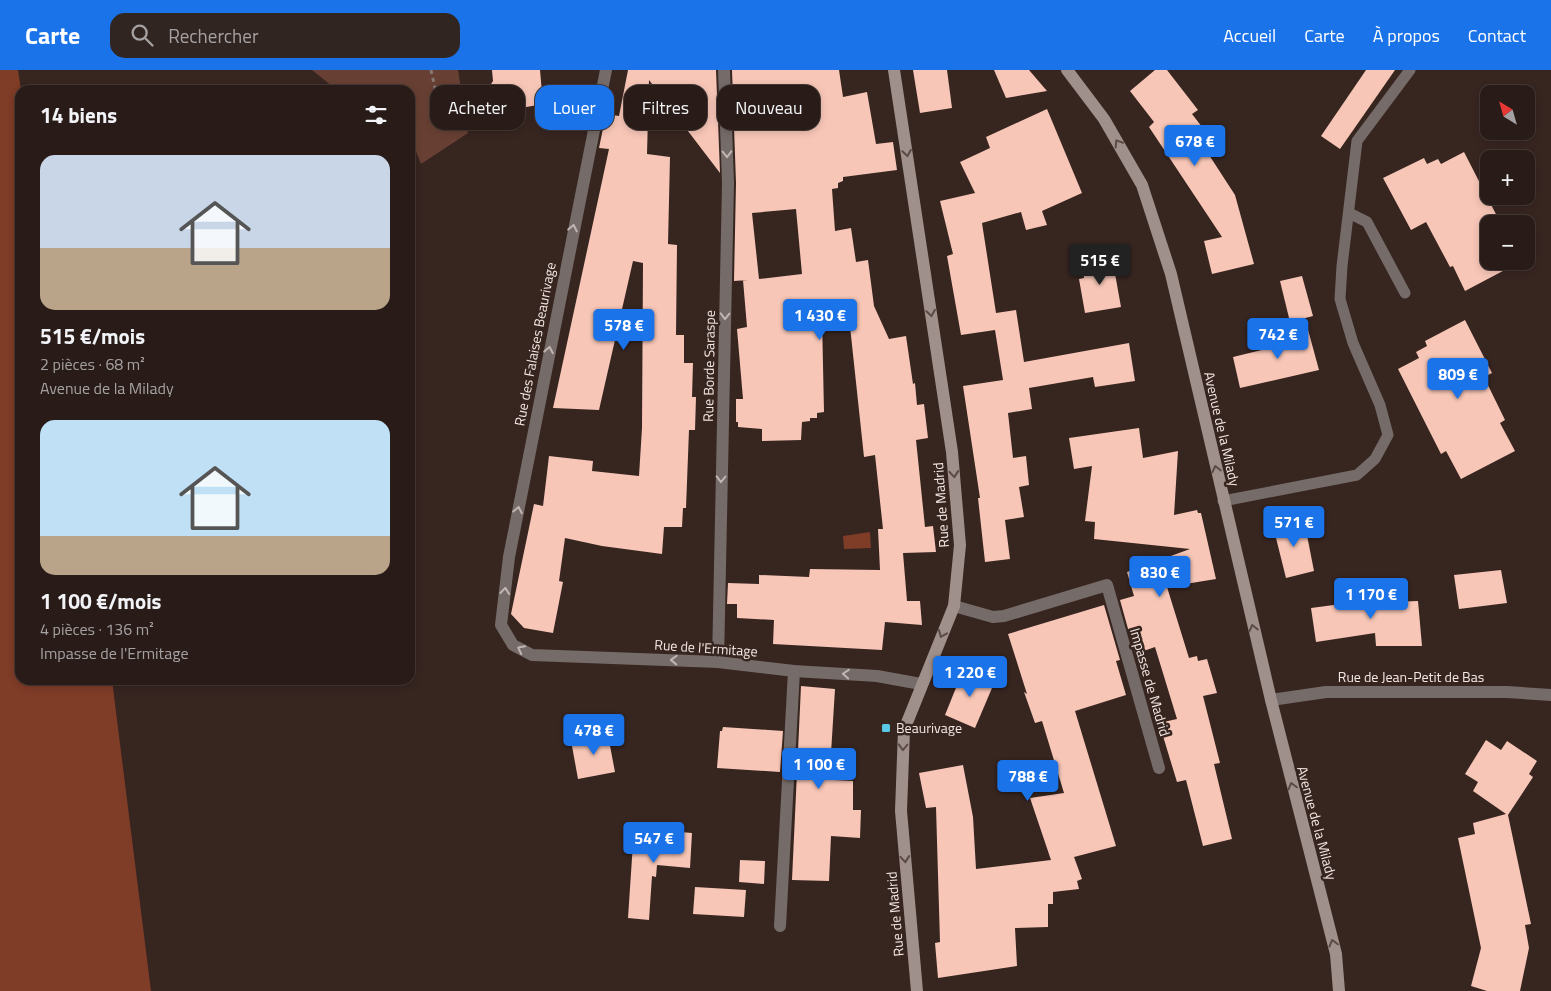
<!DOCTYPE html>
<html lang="fr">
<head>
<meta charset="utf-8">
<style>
	:root { --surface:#291c18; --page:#312521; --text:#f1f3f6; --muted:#a5a1a2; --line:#453a37; --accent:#1a73e8 }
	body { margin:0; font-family:"Titillium Web",sans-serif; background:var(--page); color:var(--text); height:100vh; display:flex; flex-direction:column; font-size:19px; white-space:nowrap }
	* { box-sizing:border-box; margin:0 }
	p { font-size:16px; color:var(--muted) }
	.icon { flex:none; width:28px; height:28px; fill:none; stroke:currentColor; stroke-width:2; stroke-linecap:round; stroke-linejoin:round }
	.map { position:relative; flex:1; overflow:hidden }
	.drawer { position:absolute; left:15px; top:15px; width:400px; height:600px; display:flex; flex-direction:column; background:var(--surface); border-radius:15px; box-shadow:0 2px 8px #0003,0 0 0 1px var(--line) }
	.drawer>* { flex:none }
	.hud { position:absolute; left:430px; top:15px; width:475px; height:45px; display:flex; gap:10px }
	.needle { width:32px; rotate:323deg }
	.controls { position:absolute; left:1480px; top:15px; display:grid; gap:10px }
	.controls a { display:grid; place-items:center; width:55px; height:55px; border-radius:10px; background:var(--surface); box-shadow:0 2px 8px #0003,0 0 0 1px var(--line); font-size:25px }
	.price { position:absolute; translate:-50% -42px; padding:0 11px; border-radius:5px; background:var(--accent); color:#fff; font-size:16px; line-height:32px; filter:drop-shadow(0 1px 2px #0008) }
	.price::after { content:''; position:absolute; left:50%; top:30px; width:15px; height:11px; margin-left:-8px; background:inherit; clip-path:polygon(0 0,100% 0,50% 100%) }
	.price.current { background:#222; color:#fff }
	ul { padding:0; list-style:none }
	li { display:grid; align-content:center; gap:10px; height:265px; padding:0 25px }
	li span { display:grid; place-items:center; height:155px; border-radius:15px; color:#555 }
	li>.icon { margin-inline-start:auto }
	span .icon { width:90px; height:90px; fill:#fffc; stroke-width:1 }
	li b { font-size:21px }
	h2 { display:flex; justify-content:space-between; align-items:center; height:60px; padding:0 25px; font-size:21px }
	.tag { padding:0 18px; border-radius:15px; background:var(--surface); box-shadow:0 2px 8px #0003,0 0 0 1px var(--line); font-size:18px; line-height:45px }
	.tag.current { background:var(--accent); color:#fff }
	header { display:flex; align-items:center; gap:30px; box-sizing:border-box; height:70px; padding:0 25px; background:var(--accent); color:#fff }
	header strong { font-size:24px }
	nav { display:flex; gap:28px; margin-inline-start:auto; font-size:18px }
	.search { width:350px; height:45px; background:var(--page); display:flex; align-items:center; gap:12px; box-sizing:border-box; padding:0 18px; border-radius:15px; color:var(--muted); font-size:19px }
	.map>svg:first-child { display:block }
	.green { fill:#684033 }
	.water { fill:#7f3c27 }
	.building { fill:#f7c6b7; fill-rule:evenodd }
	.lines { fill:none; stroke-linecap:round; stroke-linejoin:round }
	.path { stroke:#877773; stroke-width:3; stroke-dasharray:4 4; stroke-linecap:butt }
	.service { stroke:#756b68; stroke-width:11 }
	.minor { stroke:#756b68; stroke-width:12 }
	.secondary { stroke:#9f908b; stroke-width:12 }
	.oneway { stroke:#5b4a45 }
	.oneway2 { stroke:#c1b6b2 }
	.poi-dot { fill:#5ac8e5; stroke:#372520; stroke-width:2 }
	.labels { text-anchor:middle; stroke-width:5; stroke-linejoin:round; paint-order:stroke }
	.street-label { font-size:14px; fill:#f4e8e4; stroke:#372520 }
	.poi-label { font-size:14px; fill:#f4e8e4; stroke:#372520; text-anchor:start }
</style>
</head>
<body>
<header>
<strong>Carte</strong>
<div class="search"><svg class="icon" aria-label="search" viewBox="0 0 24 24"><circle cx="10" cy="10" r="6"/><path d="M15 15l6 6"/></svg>Rechercher</div>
<nav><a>Accueil</a><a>Carte</a><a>À propos</a><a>Contact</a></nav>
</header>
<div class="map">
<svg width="1551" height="921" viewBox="0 0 1551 921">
	<rect width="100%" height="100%" fill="#372520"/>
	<polygon class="green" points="312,0 458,0 468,63 421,94 410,66 410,20 337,20"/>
	<g class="water">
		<polygon points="0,0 18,0 21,20 20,610 112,610 151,921 0,921"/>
		<polygon points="870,462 871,478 844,479 843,466"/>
	</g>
	<g class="building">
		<polygon points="492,0 540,0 543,34 521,38 520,31 492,35 489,17 493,11"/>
		<polygon points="628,0 716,0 720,103 649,10 647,84 670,87 668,174 677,175 676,265 684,265 684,293 693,293 692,327 696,327 695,360 689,360 686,438 683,438 682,457 664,457 662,484 602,476 565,468 559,511 563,512 553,563 524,558 511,544 534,434 543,436 549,386 593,391 592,401 639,406 642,358 643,193 633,191 599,340 553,338 609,79 599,78 606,44 619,46"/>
		<path d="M732,0H839L843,27L867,22L876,74L893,72L897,100L843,107V111L838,113V118L832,119L835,161L851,158L856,192L868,190L874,236L889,269L906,266L913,314L915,313L917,335L924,334L928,368L916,370L925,457L933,456L936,482L903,483L907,531H920L922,555L885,552L882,580L773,574L774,550L737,548V534H727L728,513L759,514V505L809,507L810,499L880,500L878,459H883L875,385L864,387L849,247L822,248L824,342L817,343V348H810V351L802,352L801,370L762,371V359L738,357V352H736V329H743L737,259L747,257L743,210H748L734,211L736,113ZM796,139L802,204L759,209L752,143Z"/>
		<polygon points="913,0 947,0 952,38 920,43"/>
		<polygon points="994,0 1029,0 1047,21 1006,28"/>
		<polygon points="1155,0 1167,0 1198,40 1192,44 1209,66 1200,71 1235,125 1254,194 1212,204 1204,171 1222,167 1149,57 1154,52 1130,21"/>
		<polygon points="1366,0 1395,0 1340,79 1321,66"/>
		<polygon points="1047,39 1082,123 1042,141 1047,155 1026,160 1021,142 982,153 996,243 1016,240 1024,292 1129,273 1135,311 1095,317 1093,307 1029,318 1032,339 1008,343 1013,388 1026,386 1029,415 1019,417 1024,447 1005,450 1010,489 985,492 978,428 980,428 963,316 1003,310 995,260 961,265 947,186 953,184 940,131 975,123 960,92 990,78 986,67"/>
		<polygon points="1464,82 1501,154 1489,154 1489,191 1518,193 1465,221 1453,196 1450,197 1426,152 1411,160 1383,108 1424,88 1427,94 1438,89 1441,94"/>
		<polygon points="1112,187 1121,237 1085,243 1079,209 1084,208 1082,193"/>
		<polygon points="1302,206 1313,246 1290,252 1280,211"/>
		<polygon points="1465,250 1492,303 1484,307 1505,350 1500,353 1515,381 1461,409 1446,381 1441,384 1398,299 1419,288 1416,282 1427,276 1425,271"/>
		<polygon points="1307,256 1319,300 1240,318 1233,287 1287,274 1284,261"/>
		<polygon points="1139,358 1143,388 1178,381 1174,445 1197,440 1198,443 1201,443 1216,509 1167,517 1189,588 1197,586 1198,591 1207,589 1217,623 1203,626 1220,693 1214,694 1232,769 1203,776 1186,710 1177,712 1159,653 1177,649 1155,577 1135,584 1120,530 1134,526 1127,502 1190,479 1094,469 1095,452 1085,451 1092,396 1074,399 1069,368"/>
		<polygon points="1304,450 1314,501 1286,508 1273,456"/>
		<polygon points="1501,500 1507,533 1459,539 1454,505"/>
		<polygon points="1387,515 1391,532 1418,531 1422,576 1376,576 1375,563 1316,572 1311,538 1364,531 1362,520"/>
		<polygon points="1104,535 1120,590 1116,591 1126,625 1075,641 1116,776 1074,787 1082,809 1077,811 1079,819 1053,822 1053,834 1048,834 1048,857 1015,858 1017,896 938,908 935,873 940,872 936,737 926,738 919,703 963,695 973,747 976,799 1051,790 1030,728 1064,723 1042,651 1035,653 1024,622 1027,624 1008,564"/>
		<polygon points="964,598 995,611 975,658 945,645"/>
		<polygon points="801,616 835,619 831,683 835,684 834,710 853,711 853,740 861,740 860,768 831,766 829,811 792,810"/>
		<polygon points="723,657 783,661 780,702 717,698 720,661 722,661"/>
		<polygon points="607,660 615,702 578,709 572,676 588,673 586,665"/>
		<polygon points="1486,670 1501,680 1507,671 1537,691 1529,704 1533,707 1508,745 1531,854 1525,855 1529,878 1520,921 1487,921 1471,916 1481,878 1458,768 1475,764 1473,753 1506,744 1473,721 1478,712 1465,704"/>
		<polygon points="634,758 692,763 690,798 657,795 656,807 652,806 649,850 628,848"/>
		<polygon points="740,790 765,791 764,814 739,812"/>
		<polygon points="695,817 746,820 744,847 693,844"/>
	</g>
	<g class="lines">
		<polyline class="path" points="431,0 444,59"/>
		<g class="service">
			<polyline points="1349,143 1367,152 1405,223"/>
			<polyline points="1223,431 1357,405 1375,389 1388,365 1380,335 1353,273 1340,229 1342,196 1357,71 1410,0"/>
		</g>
		<g class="minor">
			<polyline points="606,0 509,487 501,555 513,575 532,585 718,592 794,601 877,606 921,614"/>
			<polyline points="954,536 993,547 1004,546 1107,515 1159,698"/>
			<polyline points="718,592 728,113 724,0"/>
			<polyline points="1271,630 1326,622 1507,622 1551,625"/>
			<polyline points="780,856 794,601"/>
		</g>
		<g class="secondary">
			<polyline points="894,0 952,382 960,475 954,536 904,660 901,741 917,921"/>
			<polyline points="1067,0 1104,49 1142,115 1171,204 1271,630 1336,884 1339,921"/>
		</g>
	</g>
	<defs><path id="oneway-chevron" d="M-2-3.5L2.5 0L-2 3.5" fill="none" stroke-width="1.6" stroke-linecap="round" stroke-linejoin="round" transform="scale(1.25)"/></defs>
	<g class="oneway">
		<use href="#oneway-chevron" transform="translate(1118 73) rotate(-122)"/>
		<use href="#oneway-chevron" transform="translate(907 83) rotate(81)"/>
		<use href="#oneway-chevron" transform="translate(931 243) rotate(81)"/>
		<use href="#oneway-chevron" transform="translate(1216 399) rotate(-103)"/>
		<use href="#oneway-chevron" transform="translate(954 404) rotate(85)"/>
		<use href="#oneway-chevron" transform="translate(1253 558) rotate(-103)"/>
		<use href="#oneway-chevron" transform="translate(942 564) rotate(113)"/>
		<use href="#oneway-chevron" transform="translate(903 677) rotate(92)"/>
		<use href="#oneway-chevron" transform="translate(1292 716) rotate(-105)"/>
		<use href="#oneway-chevron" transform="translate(905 789) rotate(85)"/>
		<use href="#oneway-chevron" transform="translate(1333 873) rotate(-105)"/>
	</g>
	<g class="oneway2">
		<use href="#oneway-chevron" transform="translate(727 84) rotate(89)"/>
		<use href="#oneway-chevron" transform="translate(573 158) rotate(-78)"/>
		<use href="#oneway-chevron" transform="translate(725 246) rotate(91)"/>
		<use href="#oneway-chevron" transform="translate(549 280) rotate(-79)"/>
		<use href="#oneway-chevron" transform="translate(721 409) rotate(91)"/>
		<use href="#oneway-chevron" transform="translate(518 440) rotate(-79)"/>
		<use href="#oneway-chevron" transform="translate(505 521) rotate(-84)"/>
		<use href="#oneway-chevron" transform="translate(521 579) rotate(-153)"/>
		<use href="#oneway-chevron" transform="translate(674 590) rotate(-178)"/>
		<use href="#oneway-chevron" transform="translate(846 604) rotate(-176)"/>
	</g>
	<rect class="poi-dot" x="881" y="653" width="10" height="10" rx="2.5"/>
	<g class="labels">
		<g class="street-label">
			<text transform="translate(535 274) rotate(-79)" y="5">Rue des Falaises Beaurivage</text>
			<text transform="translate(709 296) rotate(-89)" y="5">Rue Borde Saraspe</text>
			<text transform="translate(1222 359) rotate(77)" y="5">Avenue de la Milady</text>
			<text transform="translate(941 435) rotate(-94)" y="5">Rue de Madrid</text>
			<text transform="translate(706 578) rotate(4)" y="5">Rue de l'Ermitage</text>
			<text x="1411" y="612">Rue de Jean-Petit de Bas</text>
			<text transform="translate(1150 612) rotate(74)" y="5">Impasse de Madrid</text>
			<text transform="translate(1317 753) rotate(75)" y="5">Avenue de la Milady</text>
			<text transform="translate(895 844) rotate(-95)" y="5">Rue de Madrid</text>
		</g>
		<g class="poi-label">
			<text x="896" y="663">Beaurivage</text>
		</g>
	</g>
</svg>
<div class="controls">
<a><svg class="needle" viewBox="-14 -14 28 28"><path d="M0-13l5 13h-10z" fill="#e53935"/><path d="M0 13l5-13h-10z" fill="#a5a1a2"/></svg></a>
<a>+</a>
<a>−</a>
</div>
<b class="price" style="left:1195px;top:97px">678 €</b>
<b class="price current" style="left:1100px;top:216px">515 €</b>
<b class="price" style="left:820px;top:271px">1 430 €</b>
<b class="price" style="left:624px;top:281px">578 €</b>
<b class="price" style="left:1278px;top:290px">742 €</b>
<b class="price" style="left:1458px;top:330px">809 €</b>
<b class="price" style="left:1294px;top:478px">571 €</b>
<b class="price" style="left:1160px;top:528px">830 €</b>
<b class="price" style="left:1371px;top:550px">1 170 €</b>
<b class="price" style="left:970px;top:628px">1 220 €</b>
<b class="price" style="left:594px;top:686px">478 €</b>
<b class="price" style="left:819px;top:720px">1 100 €</b>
<b class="price" style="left:1028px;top:732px">788 €</b>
<b class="price" style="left:654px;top:794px">547 €</b>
<div class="hud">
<a class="tag">Acheter</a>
<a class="tag current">Louer</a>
<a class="tag">Filtres</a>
<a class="tag">Nouveau</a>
</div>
<section class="drawer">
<h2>14 biens<svg class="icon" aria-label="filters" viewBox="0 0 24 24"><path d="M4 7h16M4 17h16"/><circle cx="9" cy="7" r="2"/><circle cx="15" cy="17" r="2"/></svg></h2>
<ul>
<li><span style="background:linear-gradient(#c9d6e8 60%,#b9a48a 0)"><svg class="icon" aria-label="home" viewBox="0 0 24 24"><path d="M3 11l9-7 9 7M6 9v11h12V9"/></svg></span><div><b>515 €/mois</b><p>2 pièces · 68 m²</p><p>Avenue de la Milady</p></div></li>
<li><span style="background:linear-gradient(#bfe0f5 75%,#b9a48a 0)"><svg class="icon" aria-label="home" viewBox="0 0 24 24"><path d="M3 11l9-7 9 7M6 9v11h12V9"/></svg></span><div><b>1 100 €/mois</b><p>4 pièces · 136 m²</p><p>Impasse de l'Ermitage</p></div></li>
</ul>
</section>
</div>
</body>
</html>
